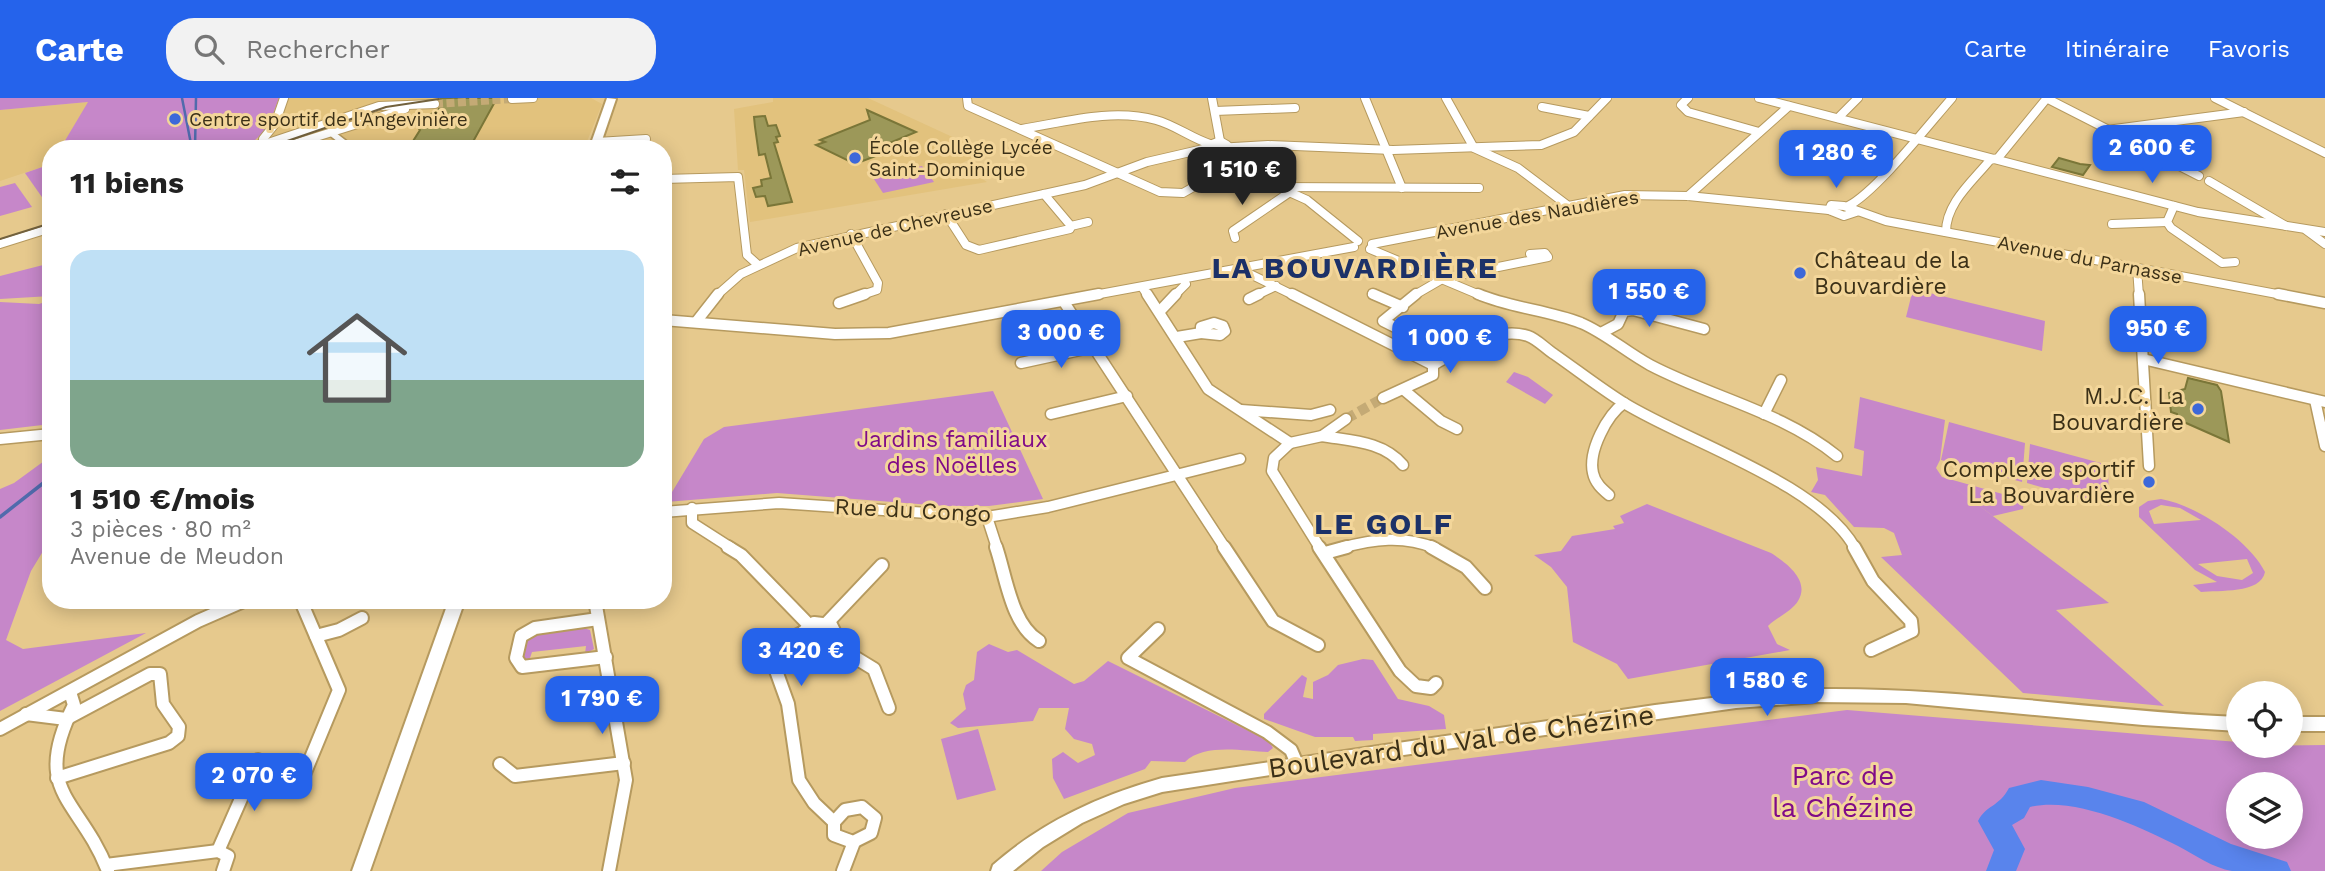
<!DOCTYPE html>
<html lang="fr">
<head>
<meta charset="utf-8">
<style>
	:root { --surface:#fff; --page:#f2f2f2; --text:#222; --muted:#767676; --accent:#2563eb }
	body { margin:0; font-family:"Work Sans",sans-serif; background:var(--page); color:var(--text); height:100vh; display:flex; flex-direction:column; font-size:26px; white-space:nowrap }
	* { box-sizing:border-box; margin:0 }
	p { font-size:23px; color:var(--muted) }
	.icon { flex:none; width:38px; height:38px; fill:none; stroke:currentColor; stroke-width:2; stroke-linecap:round; stroke-linejoin:round }
	.map { position:relative; flex:1; overflow:hidden }
	.panel { position:absolute; left:42px; top:42px; width:630px; height:469px; display:flex; flex-direction:column; background:var(--surface); border-radius:28px; box-shadow:0 4px 18px #0003 }
	.panel>* { flex:none }
	.buttons { position:absolute; left:2226px; top:583px; display:grid; gap:14px }
	.buttons a { display:grid; place-items:center; width:77px; height:77px; border-radius:50%; background:var(--surface); box-shadow:0 4px 18px #0003; font-size:35px }
	.price { position:absolute; translate:-50% -60px; padding:0 16px; border-radius:14px; background:var(--accent); color:#fff; font-size:23px; line-height:46px; filter:drop-shadow(0 2px 4px #0008) }
	.price::after { content:''; position:absolute; left:50%; top:42px; width:21px; height:16px; margin-left:-10px; background:inherit; clip-path:polygon(0 0,100% 0,50% 100%) }
	.price.on { background:#222; color:#fff }
	ul { padding:0; list-style:none }
	li { display:grid; align-content:center; gap:14px; height:371px; padding:0 28px }
	li span { display:grid; place-items:center; height:217px; border-radius:21px; color:#555 }
	li>.icon { margin-inline-start:auto }
	span .icon { width:126px; height:126px; fill:#fffc; stroke-width:1 }
	li b { font-size:30px }
	h2 { display:flex; justify-content:space-between; align-items:center; height:84px; padding:0 28px; font-size:30px }
	header { display:flex; align-items:center; gap:42px; box-sizing:border-box; height:98px; padding:0 35px; background:var(--accent); color:#fff }
	header strong { font-size:33px }
	nav { display:flex; gap:38px; margin-inline-start:auto; font-size:24px }
	.search { width:490px; height:63px; background:var(--page); display:flex; align-items:center; gap:18px; box-sizing:border-box; padding:0 24px; border-radius:28px; color:var(--muted); font-size:26px }
	.map>svg:first-child { display:block }
	.built { fill:#e2c27d }
	.green { fill:#c687c9; fill-rule:evenodd }
	.lines { fill:none; stroke-linecap:round; stroke-linejoin:round }
	.stream-far1 { stroke:#506bac; stroke-width:2.5 }
	.stream { stroke:#506bac; stroke-width:3.5 }
	.river { fill:#5984ec; fill-rule:evenodd }
	.building { fill:#9c9859; stroke:#7a7638; stroke-width:2 }
	.minor-tunnel-far1 { stroke:#c4aa75; stroke-width:8; stroke-dasharray:8 3.5; stroke-linecap:butt }
	.minor-tunnel { stroke:#c4aa75; stroke-width:10; stroke-dasharray:10 5; stroke-linecap:butt }
	.pedestrian-casing { stroke:#b69a5f; stroke-width:9 }
	.minor-far2-casing { stroke:#b69a5f; stroke-width:10 }
	.minor-far1-casing { stroke:#b69a5f; stroke-width:13 }
	.minor-casing { stroke:#b69a5f; stroke-width:16 }
	.tertiary-casing { stroke:#b69a5f; stroke-width:4 }
	.pedestrian { stroke:#fff; stroke-width:6 }
	.minor-far2 { stroke:#fff; stroke-width:8 }
	.minor-far1 { stroke:#fff; stroke-width:10 }
	.minor { stroke:#fff; stroke-width:12 }
	.tertiary { fill:#fff; fill-rule:evenodd }
	.tram { stroke:#72613d; stroke-width:2 }
	.poi-dot { fill:#3d68d9; stroke:#f3d69a; stroke-width:2.5 }
	.labels { text-anchor:middle; stroke-width:6; stroke-linejoin:round; paint-order:stroke }
	.far-poi-label { font-size:19px; fill:#3b3017; stroke:#f3d69a; text-anchor:start }
	.far-street-label { font-size:19px; fill:#3b3017; stroke:#f3d69a }
	.poi-label { font-size:23px; fill:#3b3017; stroke:#f3d69a; text-anchor:end }
	.park-label { font-size:23px; fill:#800b88; stroke:#f3d69a }
	.street-label { font-size:23px; fill:#3b3017; stroke:#f3d69a }
	.near-street-label { font-size:28px; fill:#3b3017; stroke:#f3d69a }
	.near-park-label { font-size:28px; fill:#800b88; stroke:#f3d69a }
	.district-label { font-size:30px; font-weight:bold; letter-spacing:2px; fill:#1c3168; stroke:#f3d69a }
</style>
</head>
<body>
<header>
<strong>Carte</strong>
<div class="search"><svg class="icon" aria-label="search" viewBox="0 0 24 24"><circle cx="10" cy="10" r="6"/><path d="M15 15l6 6"/></svg>Rechercher</div>
<nav><a>Carte</a><a>Itinéraire</a><a>Favoris</a></nav>
</header>
<div class="map">
<svg width="2325" height="773" viewBox="0 0 2325 773">
	<rect width="100%" height="100%" fill="#e6c98d"/>
	<g class="built">
		<polygon points="279,0 591,0 602,6 584,51 420,51 422,47 354,51 254,45 269,27"/>
		<polygon points="773,0 868,0 985,54 960,66 987,84 750,124 744,72 738,72 734,11 773,4"/>
		<polygon points="89,4 60,51 51,51 51,66 0,83 0,12"/>
	</g>
	<g class="green">
		<path d="M0,0H279C271,23 264,41 240,51H60L88,4L0,12Z"/>
		<polygon points="51,66 51,112 25,75"/>
		<polygon points="922,68 934,84 883,95 872,78"/>
		<polygon points="15,85 32,109 0,118 0,89"/>
		<polygon points="51,165 51,198 0,201 0,178"/>
		<polygon points="1913,191 2045,223 2042,253 1906,219"/>
		<polygon points="51,202 51,326 0,332 0,204 39,206"/>
		<polygon points="1514,274 1528,279 1553,297 1545,306 1506,284"/>
		<polygon points="993,293 1043,401 989,408 944,408 777,395 666,404 704,341 724,329"/>
		<polygon points="1860,299 1945,322 1940,362 1936,370 1942,379 2024,402 2023,411 1993,418 1942,380 2109,505 2056,512 2164,608 2023,595 1881,459 1902,457 1894,435 1884,430 1854,429 1825,397 1811,394 1818,382 1816,369 1862,378 1864,353 1854,350"/>
		<polygon points="1949,324 2025,345 2022,384 1941,362"/>
		<polygon points="2030,346 2108,367 2109,408 2027,385"/>
		<polygon points="51,358 51,440 31,473 6,542 23,551 146,535 0,613 0,391 14,385"/>
		<path d="M2161,401C2196,407 2249,442 2265,474C2261,496 2218,492 2201,494L2193,487L2217,484L2195,472L2139,419V409L2148,403ZM2161,407L2180,410L2201,422L2154,426L2149,413ZM2247,461L2253,475L2242,482L2217,478L2198,466Z"/>
		<path d="M1647,406L1771,455C1785,464 1811,482 1798,503C1792,513 1776,520 1768,528L1777,546L1790,552L1628,581L1617,566L1573,544L1567,489L1551,469L1534,457L1561,453L1572,438L1615,431L1613,428L1624,425L1620,418Z"/>
		<polygon points="580,529 590,532 594,551 585,556 586,548 532,554 529,563 522,559 528,538 535,534"/>
		<path d="M989,546L1008,554L1017,552L1074,586L1084,583L1108,563L1269,643L1273,650L1268,654C1243,653 1204,645 1185,664L1151,663L1145,671L1064,701L1053,680L1052,661L1063,654L1078,665L1095,657L1092,646L1074,641L1065,631L1069,610H1039L1033,623L958,630L950,625L966,611L963,596L966,587L974,582L977,554Z"/>
		<polygon points="1363,561 1373,562 1398,601 1429,608 1444,617 1446,631 1373,636 1373,642 1355,643 1353,639 1315,639 1264,621 1264,616 1302,577 1307,580 1303,599 1313,601 1313,584 1328,577 1338,567"/>
		<path d="M1847,612L2238,644V648L2325,647V773H1041L1062,754L1128,715L1235,690ZM2238,686H2291V738H2238Z"/>
		<polygon points="978,631 996,692 957,702 941,641"/>
	</g>
	<g class="lines">
		<g class="stream-far1">
			<polyline points="182,0 192,51"/>
			<polyline points="195,51 196,0"/>
		</g>
		<polyline class="stream" points="0,419 51,379"/>
		<path class="river" d="M2041,682L2088,689L2144,704L2231,746L2287,764L2291,773C2272,773 2251,773 2232,773C2213,770 2195,757 2178,748C2139,728 2074,698 2030,709L2024,720L2012,727L2025,751L2016,773H1986L1994,752L1978,723C1986,707 1999,709 2009,690Z"/>
	</g>
	<g class="building">
		<polygon points="441,0 497,0 469,51 408,51 420,32 415,26 439,11"/>
		<polygon points="867,12 916,34 880,49 889,53 855,66 816,47 825,44 820,42 870,22"/>
		<polygon points="765,18 768,28 776,27 780,38 776,39 778,44 774,45 792,104 768,108 765,98 756,99 753,90 762,88 761,82 771,80 765,56 759,57 755,29 754,19"/>
		<polygon points="2059,60 2080,66 2090,67 2083,77 2052,69"/>
		<polygon points="2188,280 2217,287 2221,293 2229,344 2177,321 2177,316 2171,314 2169,295 2185,291"/>
	</g>
	<g class="lines">
		<polyline class="minor-tunnel-far1" points="435,6 512,1"/>
		<polyline class="minor-tunnel" points="1346,321 1383,300"/>
		<g class="pedestrian-casing">
			<polyline id="pedestrian" points="330,34 352,51"/>
		</g>
		<g class="minor-far2-casing">
			<g id="minor-far2">
				<polyline points="967,0 968,8 1160,94 1183,95 1204,83"/>
				<polyline points="1212,0 1220,43"/>
				<polyline points="1365,0 1402,90"/>
				<polyline points="1446,0 1474,50 1518,70 1567,107"/>
				<polyline points="1688,0 1681,7 1688,14 1759,34"/>
				<polyline points="1759,0 2198,114 2325,134"/>
				<polyline points="2046,0 2199,78"/>
				<polyline points="2215,0 2325,55"/>
				<polyline points="512,1 533,0"/>
				<polyline points="1542,9 1589,18"/>
				<polyline points="1215,13 1295,10"/>
				<polyline points="1838,20 1858,0"/>
				<path d="M1022,31C1065,24 1112,10 1156,22C1175,27 1191,40 1210,46"/>
				<polyline points="2107,32 2244,14"/>
				<polyline points="597,44 646,41 643,51"/>
				<polyline points="268,45 379,8 435,6"/>
				<polyline points="264,46 263,41 275,26 284,0"/>
				<polyline points="1227,47 1220,43 1210,47 1217,50 1268,47 1393,52 1541,47 1574,34 1607,0"/>
				<polyline points="1223,50 1269,85 1307,102 1358,143"/>
				<polyline points="253,51 270,45"/>
				<polyline points="278,51 405,11"/>
				<polyline points="663,81 738,79 747,157 757,166"/>
				<polyline points="2209,83 2286,128"/>
				<polyline points="1276,89 1479,90"/>
				<polyline points="1688,98 1789,8"/>
				<path d="M1848,108C1876,94 1929,26 1952,0"/>
				<polyline points="2174,108 2167,124 2171,130 2222,165 2235,164"/>
				<polyline points="1829,112 1831,107 1844,108 1886,123 2288,198"/>
				<polyline points="946,116 966,147 979,152 1070,131 1071,128 1044,96"/>
				<polyline points="2112,126 2167,124"/>
				<polyline points="1071,128 1088,124"/>
				<polyline points="2306,132 2325,146"/>
				<path d="M1946,134C1946,105 1972,84 1990,62L1998,60L2047,0"/>
				<polyline points="851,136 878,185 877,192 859,198"/>
				<polyline points="1235,140 1233,133 1290,94"/>
				<polyline points="0,146 51,130"/>
				<polyline points="1372,146 1625,97 1688,98 1829,112 1844,118 1856,114"/>
				<polyline points="1370,151 1482,198"/>
				<polyline points="1245,170 1250,176 1295,198"/>
				<polyline points="2137,170 2139,198"/>
				<polyline points="1142,189 1148,198"/>
				<polyline points="1372,196 1377,198"/>
				<polyline points="716,198 741,176 797,150 1085,87 1147,64 1212,49"/>
				<polyline points="1089,198 1354,149"/>
				<polyline points="1174,198 1186,186 1183,181"/>
				<polyline points="1255,198 1276,188"/>
				<polyline points="1413,198 1444,180 1548,159 1545,155 1530,156 1534,161"/>
			</g>
		</g>
		<g class="minor-far1-casing">
			<g id="minor-far1">
				<polyline points="1147,196 1208,291 1290,345 1274,360 1272,373 1320,450"/>
				<polyline points="1292,196 1433,267"/>
				<polyline points="1373,196 1403,209"/>
				<path d="M1478,196C1511,210 1547,212 1581,225C1605,235 1626,254 1650,267C1711,299 1783,314 1837,358"/>
				<polyline points="2139,196 2149,368"/>
				<polyline points="2278,196 2325,205"/>
				<polyline points="1249,201 1259,196"/>
				<polyline points="1064,204 1225,450"/>
				<polyline points="839,205 865,196"/>
				<polyline points="1160,213 1176,196"/>
				<polyline points="663,222 835,236 889,235 1099,196"/>
				<polyline points="696,224 718,196"/>
				<polygon points="1214,225 1223,228 1225,233 1220,237 1201,235 1201,229"/>
				<polyline points="1397,230 1383,223 1416,196"/>
				<polyline points="1601,235 1618,226 1624,213 1633,212 1704,231"/>
				<polyline points="1177,239 1201,235"/>
				<polyline points="2143,261 2325,304"/>
				<polyline points="1021,265 1094,249"/>
				<polyline points="1404,292 1441,323 1457,331"/>
				<path d="M1383,300L1433,277V267C1458,253 1497,227 1528,238C1537,241 1546,251 1554,256C1577,272 1600,290 1624,305C1687,344 1819,385 1855,450"/>
				<polyline points="2315,302 2325,348"/>
				<polyline points="1241,312 1311,317 1330,312"/>
				<polyline points="1051,316 1127,298"/>
				<polyline points="1764,316 1781,282"/>
				<path d="M1322,338C1351,343 1383,343 1403,367"/>
				<polyline points="0,341 51,336"/>
				<polyline points="1290,345 1322,338 1346,321"/>
				<path d="M1609,397C1602,391 1595,385 1593,375C1588,353 1607,317 1624,305"/>
				<polyline points="692,410 692,425 731,450"/>
				<polyline points="663,414 779,405 987,419 1048,409 1240,361"/>
				<polyline points="987,419 997,450"/>
				<path d="M1341,450C1374,441 1403,437 1435,450"/>
			</g>
		</g>
		<g class="minor-casing">
			<g id="minor">
				<polyline points="728,449 741,457 809,527"/>
				<path d="M996,449C1006,478 1011,526 1039,543"/>
				<polyline points="1224,449 1273,523 1318,547"/>
				<polyline points="1319,449 1400,573 1416,588 1431,590 1436,585"/>
				<polyline points="1431,449 1466,469 1485,490"/>
				<polyline points="1854,449 1873,483 1911,523 1912,533 1871,552"/>
				<polyline points="1325,455 1347,449"/>
				<polyline points="595,502 626,682 609,773"/>
				<polyline points="598,521 535,530 521,538 516,560 522,569 606,559"/>
				<polygon points="814,525 831,527 834,533 832,540 818,547 805,545 802,535"/>
				<polyline points="827,525 882,467"/>
				<polyline points="1158,531 1128,560 1267,634 1291,652 1297,666"/>
				<polyline points="802,535 774,549 774,567 788,606 799,682 814,705 834,724"/>
				<polyline points="316,538 339,532 362,520"/>
				<polyline points="828,543 874,571 889,610"/>
				<path d="M70,594L74,607C30,695 79,699 108,773"/>
				<polyline points="26,616 66,621 150,576 160,576 163,606 179,629 178,638 169,645 57,680"/>
				<polyline points="0,631 198,523 246,502"/>
				<polyline points="500,666 515,678 624,665"/>
				<polyline points="301,684 339,592 303,508 304,502"/>
				<polygon points="862,709 875,720 871,735 853,744 834,737 834,724 845,712"/>
				<polyline points="218,753 258,662"/>
				<polyline points="106,767 218,753 228,758 223,773"/>
				<polyline points="843,773 854,744"/>
			</g>
		</g>
		<g class="tertiary-casing">
			<g id="tertiary">
				<polygon points="607,0 616,1 599,51 589,51"/>
				<polygon points="449,502 465,502 370,773 352,773"/>
				<path d="M1817,591C1958,589 2097,613 2238,619V633L2143,627L1906,605L1817,604L1736,610L1347,665L1162,694L1124,706L1082,725L1043,749L1013,773H991L993,767C1043,723 1099,698 1162,680L1655,607L1736,597Z"/>
				<rect x="2291" y="619" width="34" height="14"/>
			</g>
		</g>
		<use href="#pedestrian" class="pedestrian"/>
		<use href="#minor-far2" class="minor-far2"/>
		<use href="#minor-far1" class="minor-far1"/>
		<use href="#minor" class="minor"/>
		<use href="#tertiary" class="tertiary"/>
		<g class="tram">
			<polyline points="264,51 386,9 439,1"/>
			<polyline points="0,141 51,125"/>
		</g>
	</g>
	<g class="poi-dot">
		<circle cx="175" cy="21" r="7"/>
		<circle cx="855" cy="60" r="7"/>
		<circle cx="1800" cy="175" r="7"/>
		<circle cx="2198" cy="311" r="7"/>
		<circle cx="2149" cy="384" r="7"/>
	</g>
	<g class="labels">
		<g class="far-poi-label">
			<text x="189" y="28">Centre sportif de l'Angevinière</text>
			<text x="869" y="56">École Collège Lycée<tspan x="869" dy="22">Saint-Dominique</tspan></text>
		</g>
		<g class="far-street-label">
			<text transform="translate(1537 116) rotate(-10)" y="7">Avenue des Naudières</text>
			<text transform="translate(895 129) rotate(-13)" y="7">Avenue de Chevreuse</text>
			<text transform="translate(2090 161) rotate(11)" y="7">Avenue du Parnasse</text>
		</g>
		<g class="poi-label">
			<text x="1814" y="170" text-anchor="start">Château de la<tspan x="1814" dy="26">Bouvardière</tspan></text>
			<text x="2184" y="306">M.J.C. La<tspan x="2184" dy="26">Bouvardière</tspan></text>
			<text x="2135" y="379">Complexe sportif<tspan x="2135" dy="26">La Bouvardière</tspan></text>
		</g>
		<g class="park-label">
			<text x="952" y="349">Jardins familiaux<tspan x="952" dy="26">des Noëlles</tspan></text>
		</g>
		<g class="street-label">
			<text transform="translate(913 412) rotate(3)" y="8">Rue du Congo</text>
		</g>
		<g class="near-street-label">
			<text transform="translate(1461 643) rotate(-8)" y="10">Boulevard du Val de Chézine</text>
		</g>
		<g class="near-park-label">
			<text x="1843" y="687">Parc de<tspan x="1843" dy="32">la Chézine</tspan></text>
		</g>
		<g class="district-label">
			<text x="1355" y="180">LA BOUVARDIÈRE</text>
			<text x="1384" y="436">LE GOLF</text>
		</g>
	</g>
</svg>
<div class="buttons">
<a><svg class="icon" aria-label="locate" viewBox="0 0 24 24"><circle cx="12" cy="12" r="6"/><path d="M12 2v4M12 18v4M2 12h4M18 12h4"/></svg></a>
<a><svg class="icon" aria-label="layers" viewBox="0 0 24 24"><path d="M12 4l9 5-9 5-9-5zM3 14l9 5 9-5"/></svg></a>
</div>
<b class="price" style="left:2152px;top:87px">2 600 €</b>
<b class="price" style="left:1836px;top:92px">1 280 €</b>
<b class="price on" style="left:1242px;top:109px">1 510 €</b>
<b class="price" style="left:1649px;top:231px">1 550 €</b>
<b class="price" style="left:2158px;top:268px">950 €</b>
<b class="price" style="left:1061px;top:272px">3 000 €</b>
<b class="price" style="left:1450px;top:277px">1 000 €</b>
<b class="price" style="left:801px;top:590px">3 420 €</b>
<b class="price" style="left:1767px;top:620px">1 580 €</b>
<b class="price" style="left:602px;top:638px">1 790 €</b>
<b class="price" style="left:254px;top:715px">2 070 €</b>
<section class="panel">
<h2>11 biens<svg class="icon" aria-label="filters" viewBox="0 0 24 24"><path d="M4 7h16M4 17h16"/><circle cx="9" cy="7" r="2"/><circle cx="15" cy="17" r="2"/></svg></h2>
<ul>
<li><span style="background:linear-gradient(#bfe0f5 60%,#7fa58c 0)"><svg class="icon" aria-label="home" viewBox="0 0 24 24"><path d="M3 11l9-7 9 7M6 9v11h12V9"/></svg></span><div><b>1 510 €/mois</b><p>3 pièces · 80 m²</p><p>Avenue de Meudon</p></div></li>
</ul>
</section>
</div>
</body>
</html>
